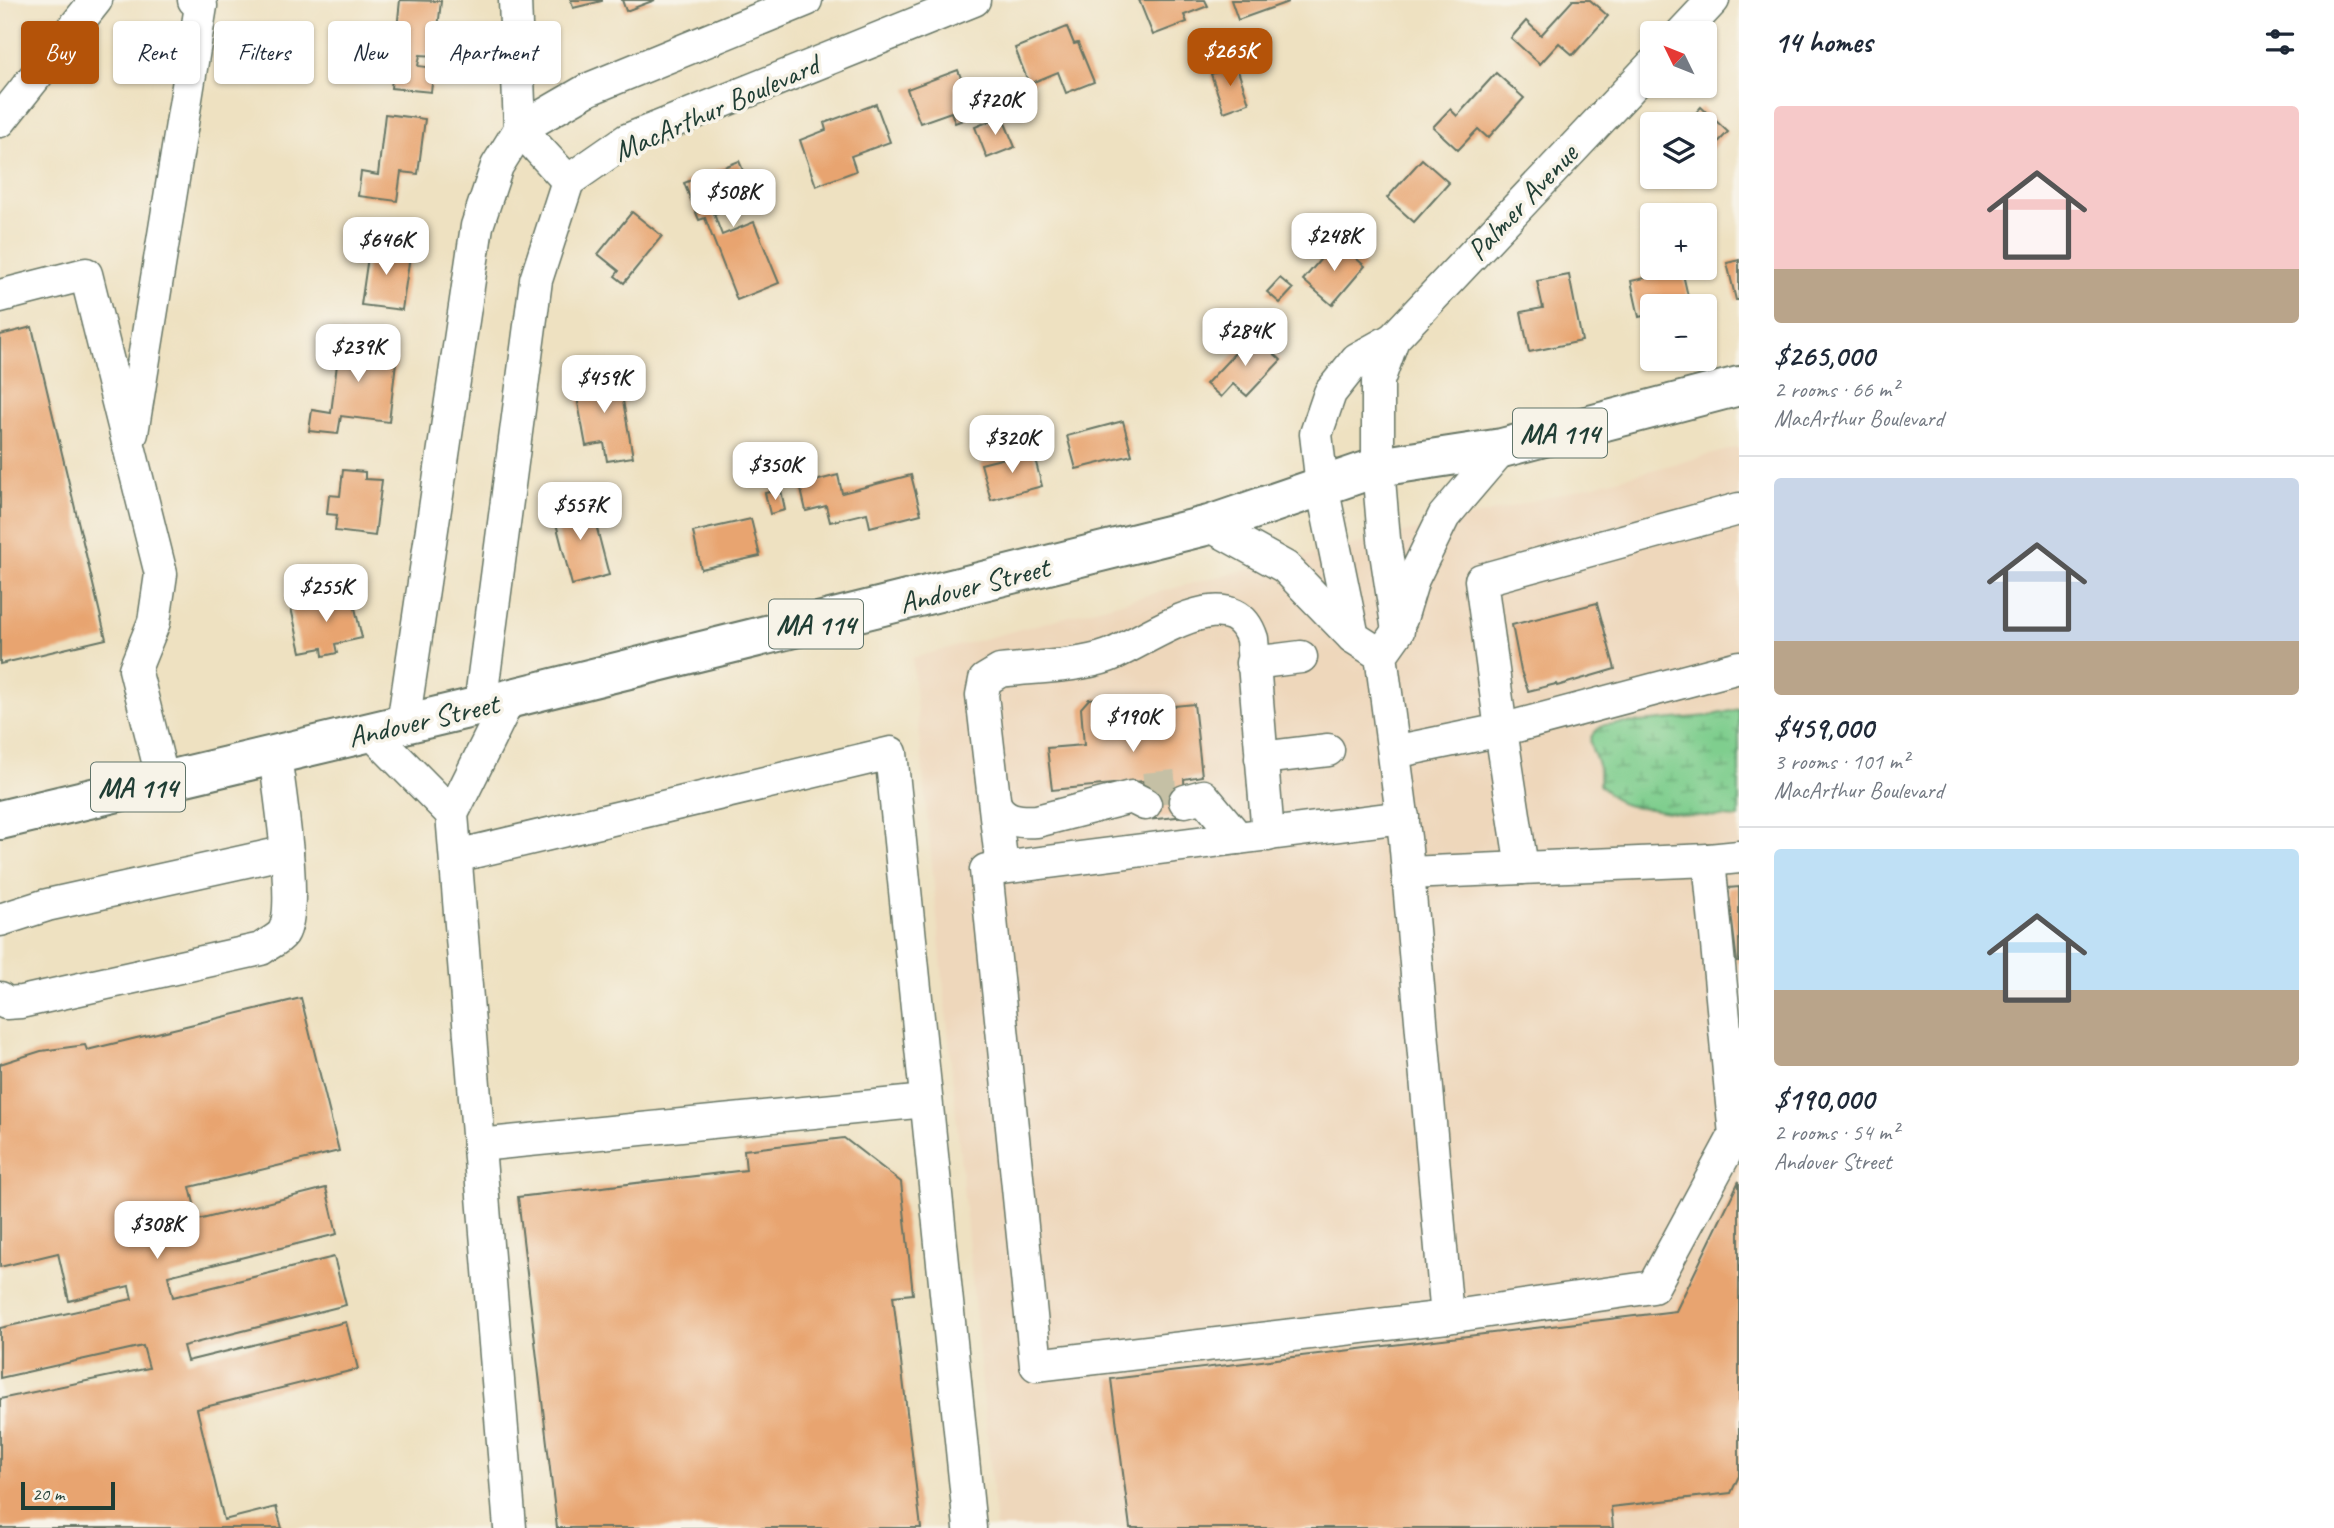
<!DOCTYPE html>
<html lang="en">
<head>
<meta charset="utf-8">
<style>
	:root { --surface:#fff; --page:#f6f6f7; --text:#1f2937; --muted:#747a83; --line:#e0e1e3; --accent:#b45309 }
	body { margin:0; font-family:Caveat,sans-serif; background:var(--page); color:var(--text); height:100vh; display:flex; flex-direction:column; font-size:26px; white-space:nowrap }
	* { box-sizing:border-box; margin:0 }
	p { font-size:23px; color:var(--muted) }
	.icon { flex:none; width:38px; height:38px; fill:none; stroke:currentColor; stroke-width:2; stroke-linecap:round; stroke-linejoin:round }
	.map { position:relative; flex:1; overflow:hidden }
	.drawer { display:flex; flex-direction:column; background:var(--surface); width:595px }
	.drawer>* { flex:none }
	.top-card { position:absolute; left:21px; top:21px; width:665px; height:63px; display:flex; gap:14px }
	.needle { width:46px; rotate:313deg }
	.tools { position:absolute; left:1640px; top:21px; display:grid; gap:14px }
	.tools a { display:grid; place-items:center; width:77px; height:77px; border-radius:7px; background:var(--surface); box-shadow:0 2px 5px #0004; font-size:35px }
	.scale { position:absolute; left:21px; bottom:18px; width:94px; box-sizing:border-box; padding-left:7px; border:4px solid #1f3d34; border-top:0; font-size:19px; line-height:24px; white-space:nowrap; color:#1f3d34; -webkit-text-stroke:5px #f7f3e8; paint-order:stroke }
	.price { position:absolute; translate:-50% -60px; padding:0 16px; border-radius:14px; background:#fff; color:#222; font-size:23px; line-height:46px; filter:drop-shadow(0 2px 4px #0008) }
	.price::after { content:''; position:absolute; left:50%; top:42px; width:21px; height:16px; margin-left:-10px; background:inherit; clip-path:polygon(0 0,100% 0,50% 100%) }
	.price.current { background:var(--accent); color:#fff }
	ul { padding:0; list-style:none }
	li { display:grid; align-content:center; gap:14px; height:371px; padding:0 35px }
	li+li { border-top:2px solid var(--line) }
	li span { display:grid; place-items:center; height:217px; border-radius:7px; color:#555 }
	li>.icon { margin-inline-start:auto }
	span .icon { width:126px; height:126px; fill:#fffc; stroke-width:1 }
	li b { font-size:30px }
	h2 { display:flex; justify-content:space-between; align-items:center; height:84px; padding:0 35px; font-size:30px }
	.chip { padding:0 24px; border-radius:7px; background:var(--surface); box-shadow:0 2px 5px #0004; font-size:24px; line-height:63px }
	.chip.current { background:var(--accent); color:#fff }
	main { display:flex; flex:1; min-height:0 }
	.map>svg:first-child { display:block }
	.built { fill:#eed7bb }
	.wetland { fill:url(#wetland-marsh); stroke:#4f8661; stroke-width:2 }
	.building { fill:#e8a46f }
	.lines { fill:none; stroke-linecap:round; stroke-linejoin:round }
	.minor-tunnel { stroke:#c5c0a5; stroke-width:32; stroke-dasharray:32 16; stroke-linecap:butt }
	.minor-casing { stroke:#677665; stroke-width:35 }
	.highway-casing { stroke:#677665; stroke-width:42 }
	.minor { stroke:#fff; stroke-width:32 }
	.highway { stroke:#fff; stroke-width:38 }
	.labels { text-anchor:middle; stroke-width:7; stroke-linejoin:round; paint-order:stroke }
	.shield { fill:#f7f3e8; stroke:#60746a; stroke-width:2 }
	.shield-label { font-size:28px; font-weight:bold; fill:#1f3d34 }
	.street-label { font-size:30px; fill:#1f3d34; stroke:#f7f3e8 }
</style>
</head>
<body>
<main>
<div class="map">
<svg width="1739" height="1528" viewBox="0 0 1739 1528">
	<defs>
		<pattern id="wetland-marsh" width="20" height="14" patternUnits="userSpaceOnUse" patternTransform="scale(1.75)"><rect width="20" height="14" fill="#7fce8e"/><path d="M1 5h8M5 5V1M11 12h8M15 12V8" fill="none" stroke="#67a875"/></pattern>
	</defs>
	<rect width="100%" height="100%" fill="#f7f3e8"/>
	<filter id="ink" filterUnits="userSpaceOnUse"><feTurbulence type="fractalNoise" baseFrequency=".0143" numOctaves="2"/><feDisplacementMap in="SourceGraphic" scale="14" xChannelSelector="R" yChannelSelector="G"/><feConvolveMatrix kernelMatrix="1 2 1 2 8 2 1 2 1" color-interpolation-filters="sRGB"/></filter>
	<filter id="wash" filterUnits="userSpaceOnUse"><feTurbulence type="fractalNoise" baseFrequency=".00686" numOctaves="4" result="noise"/><feDisplacementMap in="SourceGraphic" scale="28" xChannelSelector="R" yChannelSelector="G"/><feGaussianBlur stdDeviation="1.57" result="paint"/><feColorMatrix in="noise" values="0 0 0 0 0 0 0 0 0 0 0 0 0 0 0 0 0 1.4 0 .05"/><feComposite in="paint" operator="in"/></filter>
	<g filter="url(#wash)">
		<rect width="100%" height="100%" fill="#eee1c1"/>
		<polygon class="built" points="1739,447 1739,1528 996,1528 912,658 1212,578 1480,515"/>
		<path class="wetland" d="M1739,709V818L1688,815L1630,806L1620,803L1599,785C1599,779 1600,768 1597,762C1591,746 1583,737 1604,725L1709,716Z"/>
		<g id="blocks">
			<g class="building">
				<polygon points="400,0 441,1 435,56 420,55 418,66 434,68 431,92 391,88"/>
				<polygon points="571,0 602,0 602,1 573,8"/>
				<polygon points="622,0 655,0 626,11"/>
				<polygon points="1139,0 1205,0 1208,6 1184,15 1187,22 1153,35"/>
				<polygon points="1231,0 1288,0 1288,2 1238,20"/>
				<polygon points="1573,0 1590,0 1608,16 1573,55 1559,43 1540,64 1511,38 1526,21 1541,35"/>
				<polygon points="1067,27 1074,44 1078,43 1094,82 1066,93 1058,72 1029,84 1015,48"/>
				<polygon points="1236,65 1249,103 1224,112 1211,74"/>
				<polygon points="958,70 966,91 973,89 982,113 955,123 951,112 920,123 907,89"/>
				<polygon points="1496,73 1524,98 1488,138 1478,129 1458,150 1433,127 1450,109 1457,116"/>
				<polygon points="876,104 890,142 851,156 856,171 816,186 800,140 826,130 824,123"/>
				<polygon points="1701,107 1728,132 1704,157 1704,124 1686,124"/>
				<polygon points="385,114 425,119 418,174 401,172 397,201 358,196 361,172 378,175"/>
				<polygon points="1002,116 1015,147 987,158 975,127"/>
				<polygon points="1422,159 1449,183 1414,222 1387,198"/>
				<polygon points="739,161 755,198 714,214 722,235 754,222 779,283 737,300 705,218 699,220 684,183"/>
				<polygon points="632,212 662,236 624,283 615,276 619,271 598,254"/>
				<polygon points="1336,241 1365,266 1332,305 1303,280"/>
				<polygon points="370,243 411,249 402,310 361,305"/>
				<polygon points="1739,260 1739,300 1736,300 1727,263"/>
				<polygon points="1682,270 1690,305 1652,306 1652,314 1639,317 1631,281"/>
				<polygon points="1569,275 1582,341 1529,352 1521,312 1543,308 1537,281"/>
				<polygon points="1280,278 1293,289 1280,303 1267,292"/>
				<polygon points="32,327 106,639 0,664 0,335"/>
				<polygon points="341,332 383,338 380,360 396,362 389,422 341,416 338,434 309,431 312,410 331,413"/>
				<polygon points="1253,334 1281,360 1247,396 1233,384 1221,397 1206,384"/>
				<polygon points="618,373 633,457 607,461 604,443 586,446 574,381"/>
				<polygon points="1123,421 1132,455 1076,469 1067,436"/>
				<polygon points="1033,451 1042,486 991,500 981,464"/>
				<polygon points="343,470 365,472 365,479 382,480 375,536 335,531 337,515 327,514 329,495 340,496"/>
				<polygon points="838,475 842,493 911,475 921,514 870,527 867,513 830,522 826,506 806,511 800,485"/>
				<polygon points="781,490 785,510 770,514 765,493"/>
				<polygon points="589,498 609,575 572,585 552,508"/>
				<polygon points="751,519 760,556 701,569 693,532"/>
				<polygon points="352,595 362,638 335,644 337,653 323,656 322,648 301,652 291,608"/>
				<polygon points="1597,603 1615,669 1557,686 1556,684 1528,691 1521,671 1512,625"/>
				<polygon points="1098,698 1104,704 1122,702 1123,711 1194,704 1202,776 1184,779 1186,816 1147,820 1143,781 1052,790 1047,748 1084,745 1081,708 1089,699"/>
				<polygon points="1739,887 1739,962 1737,962 1728,888"/>
				<polygon points="301,998 339,1151 190,1187 198,1220 326,1188 337,1234 168,1276 173,1297 334,1257 346,1305 183,1346 187,1361 346,1322 358,1369 197,1409 224,1520 276,1507 282,1528 0,1528 0,1399 149,1368 143,1346 0,1378 0,1328 132,1299 129,1286 69,1301 58,1253 0,1267 0,1064 41,1051 85,1045 87,1050"/>
				<polygon points="844,1138 901,1182 913,1294 893,1296 921,1528 557,1528 518,1197 746,1170 744,1150"/>
				<polygon points="1739,1181 1739,1476 1731,1493 1611,1507 1613,1528 1130,1528 1111,1379 1676,1311"/>
			</g>
		</g>
	</g>
	<g filter="url(#ink)">
		<use href="#blocks" fill-opacity="0" stroke="#677665" stroke-width="2"/>
		<g class="lines">
			<polyline class="minor-tunnel" points="1144,789 1184,785"/>
			<g class="minor-casing">
				<g id="minor">
					<polyline points="515,0 520,129"/>
					<polyline points="1682,33 1713,0"/>
					<polyline points="0,121 96,0"/>
					<polyline points="520,129 568,181"/>
					<polyline points="0,296 86,274 161,574 154,622 135,669 163,781"/>
					<polyline points="1393,339 1652,65"/>
					<polyline points="132,433 201,6 194,0"/>
					<polyline points="1209,525 1285,567 1353,637"/>
					<polyline points="1401,619 1413,579 1444,516 1502,448"/>
					<polyline points="1381,655 1353,637 1322,486 1316,434 1330,393 1357,359 1393,339 1378,381 1378,467 1384,539 1398,631 1381,655 1405,838 1447,1317"/>
					<polyline points="1252,663 1301,657"/>
					<polyline points="509,699 452,814 510,1528"/>
					<polyline points="480,706 536,280 568,181 627,140 974,0"/>
					<polyline points="403,724 477,226 497,166 520,129 589,89 806,0"/>
					<polyline points="371,732 452,814"/>
					<polyline points="1394,752 1501,730 1481,580 1739,509"/>
					<polyline points="1261,758 1328,750"/>
					<polyline points="1185,801 1203,796 1238,838"/>
					<path d="M995,804C1003,821 1019,822 1037,821L1131,797L1145,804"/>
					<polyline points="1403,817 986,870 1036,1365 1447,1317 1653,1287 1735,1135 1709,860 1408,873"/>
					<polyline points="456,856 891,753 970,1528"/>
					<polyline points="1709,860 1739,857"/>
					<path d="M1002,868L982,695L985,680L1000,671C1032,667 1078,667 1108,656C1144,643 1232,574 1252,639L1268,835"/>
					<polyline points="1522,868 1501,730 1739,667"/>
					<polyline points="0,920 47,905 287,852"/>
					<path d="M0,998L6,1003L21,1002L261,949C267,944 278,940 283,933C299,908 279,789 275,755"/>
					<polyline points="479,1145 926,1101"/>
				</g>
			</g>
			<g class="highway-casing">
				<polyline id="highway" points="0,820 480,706 1209,525 1378,467 1502,448 1739,386"/>
			</g>
			<use href="#minor" class="minor"/>
			<use href="#highway" class="highway"/>
		</g>
	</g>
	<g class="labels">
		<g class="shield">
			<rect x="1513" y="408.5" width="94" height="49" rx="5"/>
			<rect x="769" y="599.5" width="94" height="49" rx="5"/>
			<rect x="91" y="762.5" width="94" height="49" rx="5"/>
		</g>
		<g class="shield-label">
			<text x="1560" y="443">MA 114</text>
			<text x="816" y="634">MA 114</text>
			<text x="138" y="797">MA 114</text>
		</g>
		<g class="street-label">
			<text transform="translate(716 108) rotate(-24)" y="10">MacArthur Boulevard</text>
			<text transform="translate(1522 202) rotate(-47)" y="10">Palmer Avenue</text>
			<text transform="translate(974 585) rotate(-14)" y="10">Andover Street</text>
			<text transform="translate(423 720) rotate(-13)" y="10">Andover Street</text>
		</g>
	</g>
</svg>
<div class="tools">
<a><svg class="needle" viewBox="-14 -14 28 28"><path d="M0-13l5 13h-10z" fill="#e53935"/><path d="M0 13l5-13h-10z" fill="#747a83"/></svg></a>
<a><svg class="icon" aria-label="layers" viewBox="0 0 24 24"><path d="M12 4l9 5-9 5-9-5zM3 14l9 5 9-5"/></svg></a>
<a>+</a>
<a>−</a>
</div>
<div class="scale">20 m</div>
<b class="price current" style="left:1230px;top:88px">$265K</b>
<b class="price" style="left:995px;top:137px">$720K</b>
<b class="price" style="left:733px;top:229px">$508K</b>
<b class="price" style="left:1334px;top:273px">$248K</b>
<b class="price" style="left:386px;top:277px">$646K</b>
<b class="price" style="left:1245px;top:368px">$284K</b>
<b class="price" style="left:358px;top:384px">$239K</b>
<b class="price" style="left:604px;top:415px">$459K</b>
<b class="price" style="left:1012px;top:475px">$320K</b>
<b class="price" style="left:775px;top:502px">$350K</b>
<b class="price" style="left:580px;top:542px">$557K</b>
<b class="price" style="left:326px;top:624px">$255K</b>
<b class="price" style="left:1133px;top:754px">$190K</b>
<b class="price" style="left:157px;top:1261px">$308K</b>
<div class="top-card">
<a class="chip current">Buy</a>
<a class="chip">Rent</a>
<a class="chip">Filters</a>
<a class="chip">New</a>
<a class="chip">Apartment</a>
</div>
</div>
<section class="drawer">
<h2>14 homes<svg class="icon" aria-label="filters" viewBox="0 0 24 24"><path d="M4 7h16M4 17h16"/><circle cx="9" cy="7" r="2"/><circle cx="15" cy="17" r="2"/></svg></h2>
<ul>
<li><span style="background:linear-gradient(#f6c9c9 75%,#b9a48a 0)"><svg class="icon" aria-label="home" viewBox="0 0 24 24"><path d="M3 11l9-7 9 7M6 9v11h12V9"/></svg></span><div><b>$265,000</b><p>2 rooms · 66 m²</p><p>MacArthur Boulevard</p></div></li>
<li><span style="background:linear-gradient(#c9d6e8 75%,#b9a48a 0)"><svg class="icon" aria-label="home" viewBox="0 0 24 24"><path d="M3 11l9-7 9 7M6 9v11h12V9"/></svg></span><div><b>$459,000</b><p>3 rooms · 101 m²</p><p>MacArthur Boulevard</p></div></li>
<li><span style="background:linear-gradient(#bfe0f5 65%,#b9a48a 0)"><svg class="icon" aria-label="home" viewBox="0 0 24 24"><path d="M3 11l9-7 9 7M6 9v11h12V9"/></svg></span><div><b>$190,000</b><p>2 rooms · 54 m²</p><p>Andover Street</p></div></li>
</ul>
</section>
</main>
</body>
</html>
